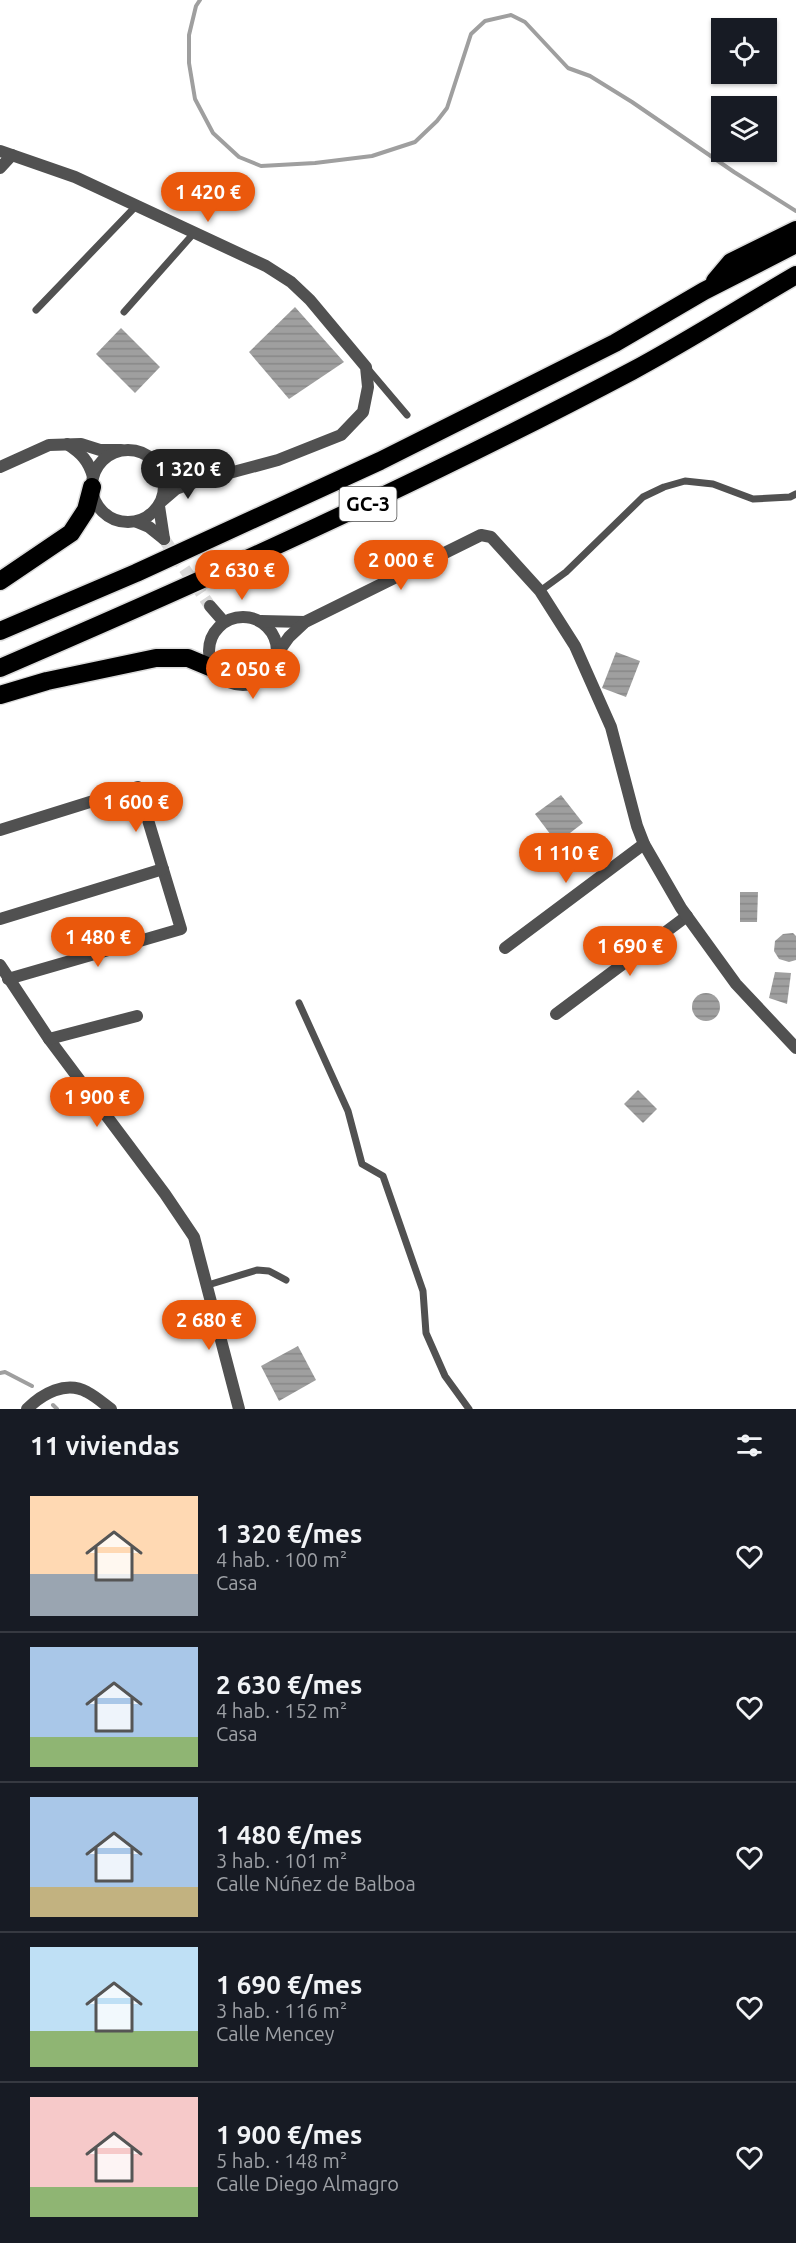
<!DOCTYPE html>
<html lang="es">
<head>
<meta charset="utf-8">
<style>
	:root { --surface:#171b24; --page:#242831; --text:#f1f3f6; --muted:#9ea1a6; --line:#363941; --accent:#ea580c }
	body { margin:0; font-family:Ubuntu,sans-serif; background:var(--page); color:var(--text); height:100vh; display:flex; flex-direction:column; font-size:22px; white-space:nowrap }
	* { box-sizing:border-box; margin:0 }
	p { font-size:20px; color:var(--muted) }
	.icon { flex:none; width:33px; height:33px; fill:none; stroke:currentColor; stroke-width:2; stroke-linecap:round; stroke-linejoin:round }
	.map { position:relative; height:1409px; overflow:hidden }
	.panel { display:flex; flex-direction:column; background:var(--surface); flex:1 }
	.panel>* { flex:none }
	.buttons { position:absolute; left:711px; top:18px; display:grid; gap:12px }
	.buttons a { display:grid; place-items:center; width:66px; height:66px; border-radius:0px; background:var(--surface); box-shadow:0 2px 4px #0004; font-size:30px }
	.price { position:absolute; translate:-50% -51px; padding:0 14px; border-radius:21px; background:var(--accent); color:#fff; font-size:20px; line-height:39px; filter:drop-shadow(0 2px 3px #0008) }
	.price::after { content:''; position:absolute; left:50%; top:36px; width:18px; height:14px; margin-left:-9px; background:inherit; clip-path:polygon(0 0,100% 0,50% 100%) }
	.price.on { background:#222; color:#fff }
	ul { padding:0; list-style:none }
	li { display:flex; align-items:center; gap:18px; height:150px; padding:0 30px }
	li+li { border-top:2px solid var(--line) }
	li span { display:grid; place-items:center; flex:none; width:168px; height:120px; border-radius:0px; color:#555 }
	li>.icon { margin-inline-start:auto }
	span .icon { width:72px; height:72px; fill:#fffc; stroke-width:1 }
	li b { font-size:26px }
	h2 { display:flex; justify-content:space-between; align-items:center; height:72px; padding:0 30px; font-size:26px }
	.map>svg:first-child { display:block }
	.water { fill:url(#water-rules) }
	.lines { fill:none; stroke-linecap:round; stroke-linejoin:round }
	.stream { stroke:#9f9f9f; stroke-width:4 }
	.tertiary-tunnel { stroke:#d9d9d9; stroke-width:12; stroke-dasharray:12 6; stroke-linecap:butt }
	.motorway-casing { stroke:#dbdbdb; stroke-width:21 }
	.service { stroke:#515151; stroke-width:7 }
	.minor { stroke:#515151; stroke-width:12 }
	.tertiary { stroke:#515151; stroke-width:12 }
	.motorway { stroke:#000; stroke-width:18 }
	.labels { text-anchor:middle; stroke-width:4.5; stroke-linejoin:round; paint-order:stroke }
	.shield { fill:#fff; stroke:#4c4c4c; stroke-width:1.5 }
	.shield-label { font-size:20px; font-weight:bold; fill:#000 }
</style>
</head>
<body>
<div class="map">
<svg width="796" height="1409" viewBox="0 0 796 1409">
	<defs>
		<pattern id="water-rules" width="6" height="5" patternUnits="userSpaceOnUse" patternTransform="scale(1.5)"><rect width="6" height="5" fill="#9f9f9f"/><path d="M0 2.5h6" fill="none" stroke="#878787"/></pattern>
	</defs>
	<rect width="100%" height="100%" fill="#fff"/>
	<g class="water">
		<polygon points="295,307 344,362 289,399 249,352"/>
		<polygon points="121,328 160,367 135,393 96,354"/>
		<polygon points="616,652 640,661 626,697 602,688"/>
		<polygon points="561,795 583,823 557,843 535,814"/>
		<polygon points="740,892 758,892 757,922 740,922"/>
		<polygon points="793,933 796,936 796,960 789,962 779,959 774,951 775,941 783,934"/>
		<polygon points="775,972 791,973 787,1004 769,998"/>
		<circle cx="706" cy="1007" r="14"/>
		<polygon points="638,1090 657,1109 643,1123 624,1104"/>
		<polygon points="298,1346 316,1380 279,1401 261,1366"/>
	</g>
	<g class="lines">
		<g class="stream">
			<polyline points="200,0 196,6 189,35 189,63 195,99 213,133 239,157 261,166 315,163 372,156 415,142 437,121 447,108 471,34 485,21 511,15 525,22 568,68 590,76 632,102 734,172 796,211"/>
			<polyline points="0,1373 5,1372 32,1386"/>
			<polyline points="53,1405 57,1409"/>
		</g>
		<polyline class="tertiary-tunnel" points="164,539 210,606"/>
		<g class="motorway-casing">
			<g id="motorway">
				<polyline points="715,281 731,262 796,230"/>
				<polyline points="0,581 71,533 86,510 92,487"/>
				<polyline points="0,631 136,573 380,461 615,343 704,291 796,244"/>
				<path d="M0,668C214,576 426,480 632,371C688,341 741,307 796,275"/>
				<polyline points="0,695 47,681 156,658 188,658 212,668"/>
			</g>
		</g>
		<g class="service">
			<polyline points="36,310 136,206"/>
			<polyline points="124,312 194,233"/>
			<polyline points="368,369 407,415"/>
			<polyline points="540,591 566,572 643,497 664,487 685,481 713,484 753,499 790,497 796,494"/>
			<polyline points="299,1003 348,1111 362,1164 383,1176 423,1291 426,1333 445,1376 469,1409"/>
			<polyline points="208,1285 257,1270 269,1271 286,1280"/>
		</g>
		<g class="minor">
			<polyline points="0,168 12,155"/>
			<path d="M67,444C81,453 89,461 93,477"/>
			<polyline points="0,467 49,445 81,444 100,450 121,450"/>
			<polyline points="0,830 138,787 181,929 8,979"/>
			<polyline points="0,919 163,869"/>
			<polyline points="505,948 644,844"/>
			<polyline points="0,965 49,1039 165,1194 194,1237 239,1409"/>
			<polyline points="556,1014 687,916"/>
			<polyline points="49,1039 137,1016"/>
		</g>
		<g class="tertiary">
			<polyline points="0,151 75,177 266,266 291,282 310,300 366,367 368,387 363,412 341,435 278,460 192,483 176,489 162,501"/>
			<circle cx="128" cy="486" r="36"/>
			<polyline points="160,468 181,476 199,478"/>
			<polyline points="159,506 164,539"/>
			<polyline points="137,522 149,527 164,539"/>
			<polyline points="210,606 224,622"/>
			<circle cx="243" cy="651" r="34"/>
			<polyline points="261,621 305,622"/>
			<polyline points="277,654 289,637 305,622 481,535 491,537 540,591 575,646 611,727 637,826 644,844 681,908 736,984 796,1048"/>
			<path d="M27,1409C42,1394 66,1380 87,1392C95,1396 103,1403 111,1409"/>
		</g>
		<use href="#motorway" class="motorway"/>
	</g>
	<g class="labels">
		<rect class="shield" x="339.5" y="487" width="57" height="34" rx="4.5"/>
		<g class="shield-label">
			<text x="368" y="511">GC-3</text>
		</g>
	</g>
</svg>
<div class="buttons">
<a><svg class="icon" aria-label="locate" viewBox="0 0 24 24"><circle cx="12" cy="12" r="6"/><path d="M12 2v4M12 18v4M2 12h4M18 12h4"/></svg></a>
<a><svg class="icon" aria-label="layers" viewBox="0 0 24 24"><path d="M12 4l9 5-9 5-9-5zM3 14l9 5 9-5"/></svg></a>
</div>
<b class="price" style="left:208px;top:223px">1 420 €</b>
<b class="price on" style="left:188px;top:500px">1 320 €</b>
<b class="price" style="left:401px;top:591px">2 000 €</b>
<b class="price" style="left:242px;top:601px">2 630 €</b>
<b class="price" style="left:253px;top:700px">2 050 €</b>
<b class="price" style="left:136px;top:833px">1 600 €</b>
<b class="price" style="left:566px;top:884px">1 110 €</b>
<b class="price" style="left:98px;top:968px">1 480 €</b>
<b class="price" style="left:630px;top:977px">1 690 €</b>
<b class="price" style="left:97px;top:1128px">1 900 €</b>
<b class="price" style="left:209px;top:1351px">2 680 €</b>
</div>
<section class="panel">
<h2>11 viviendas<svg class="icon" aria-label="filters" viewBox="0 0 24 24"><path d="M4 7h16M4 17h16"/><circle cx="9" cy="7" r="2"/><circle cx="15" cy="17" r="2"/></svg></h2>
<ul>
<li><span style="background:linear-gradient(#ffd9b3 65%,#9aa5b1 0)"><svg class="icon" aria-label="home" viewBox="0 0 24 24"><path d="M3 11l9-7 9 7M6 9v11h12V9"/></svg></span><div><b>1 320 €/mes</b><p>4 hab. · 100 m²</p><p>Casa</p></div><svg class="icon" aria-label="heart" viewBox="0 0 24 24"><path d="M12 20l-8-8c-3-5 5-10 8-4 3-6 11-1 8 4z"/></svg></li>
<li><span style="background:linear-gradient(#a9c7e8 75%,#8fb573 0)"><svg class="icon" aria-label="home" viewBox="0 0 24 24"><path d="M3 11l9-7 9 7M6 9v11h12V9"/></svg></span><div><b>2 630 €/mes</b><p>4 hab. · 152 m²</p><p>Casa</p></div><svg class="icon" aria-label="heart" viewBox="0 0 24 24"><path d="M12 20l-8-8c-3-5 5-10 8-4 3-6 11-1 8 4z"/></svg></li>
<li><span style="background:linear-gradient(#a9c7e8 75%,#c2b280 0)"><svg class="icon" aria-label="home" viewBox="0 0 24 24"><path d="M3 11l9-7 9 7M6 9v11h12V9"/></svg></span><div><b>1 480 €/mes</b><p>3 hab. · 101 m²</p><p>Calle Núñez de Balboa</p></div><svg class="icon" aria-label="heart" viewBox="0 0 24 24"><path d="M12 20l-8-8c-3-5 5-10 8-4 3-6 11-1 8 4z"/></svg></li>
<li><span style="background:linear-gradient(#bfe0f5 70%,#8fb573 0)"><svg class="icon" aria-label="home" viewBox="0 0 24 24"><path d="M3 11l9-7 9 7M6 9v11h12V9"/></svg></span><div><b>1 690 €/mes</b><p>3 hab. · 116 m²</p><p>Calle Mencey</p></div><svg class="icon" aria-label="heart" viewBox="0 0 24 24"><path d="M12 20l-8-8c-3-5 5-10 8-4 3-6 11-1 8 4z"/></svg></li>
<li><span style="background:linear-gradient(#f6c9c9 75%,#8fb573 0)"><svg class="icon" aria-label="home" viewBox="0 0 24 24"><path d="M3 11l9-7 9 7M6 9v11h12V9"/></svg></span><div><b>1 900 €/mes</b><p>5 hab. · 148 m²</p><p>Calle Diego Almagro</p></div><svg class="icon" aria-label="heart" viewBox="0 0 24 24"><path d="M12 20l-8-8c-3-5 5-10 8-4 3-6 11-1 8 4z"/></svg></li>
</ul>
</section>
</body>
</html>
